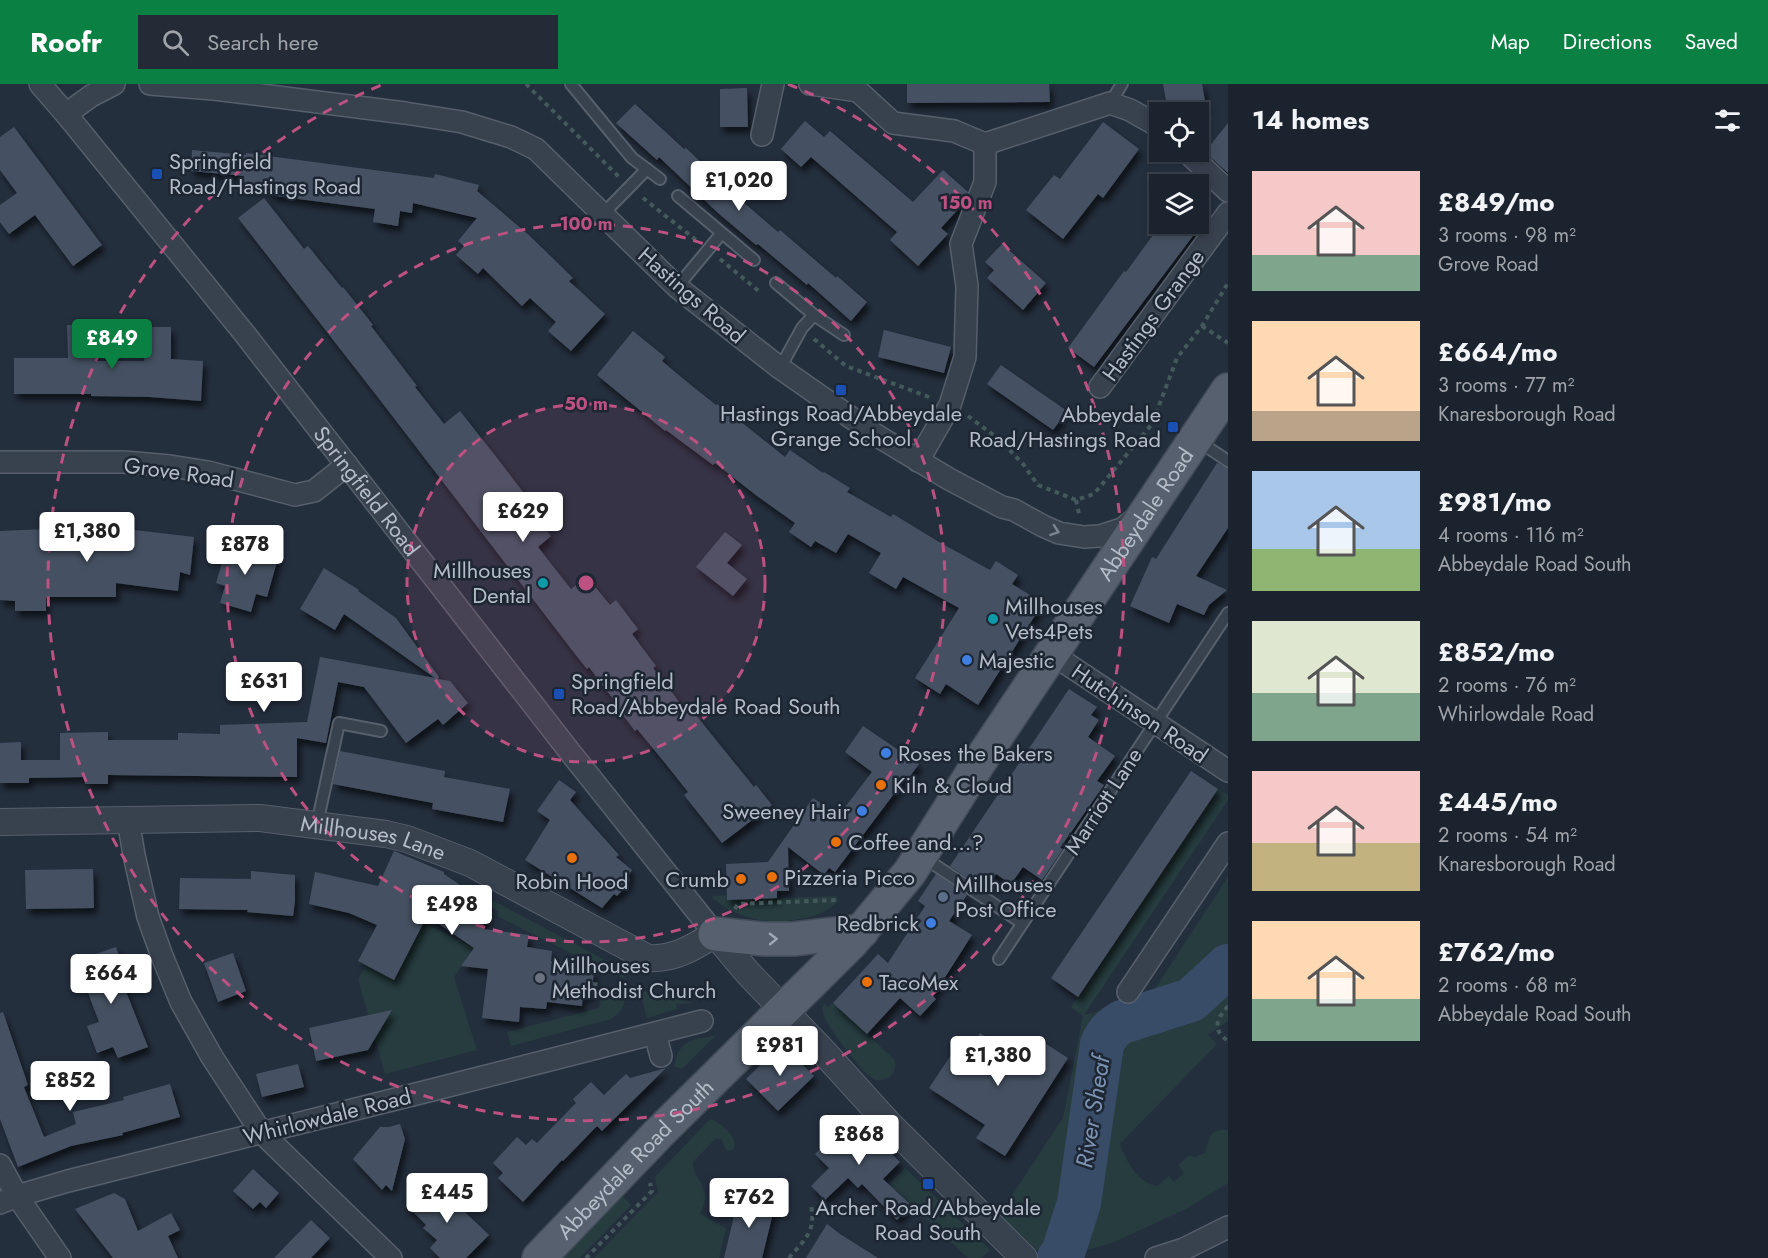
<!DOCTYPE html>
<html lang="en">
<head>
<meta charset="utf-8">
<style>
	:root { --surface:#1b232e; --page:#242b36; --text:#f1f3f6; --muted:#a0a4aa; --line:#39404a; --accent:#0b8043 }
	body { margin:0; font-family:Jost,sans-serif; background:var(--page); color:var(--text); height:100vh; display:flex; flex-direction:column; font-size:22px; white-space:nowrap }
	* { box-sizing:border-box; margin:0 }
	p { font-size:20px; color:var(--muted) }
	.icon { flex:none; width:33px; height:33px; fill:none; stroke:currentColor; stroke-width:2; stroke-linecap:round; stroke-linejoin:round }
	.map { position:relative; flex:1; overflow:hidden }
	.panel { display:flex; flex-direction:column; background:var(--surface); width:540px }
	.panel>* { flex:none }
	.controls { position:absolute; left:1149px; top:18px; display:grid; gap:12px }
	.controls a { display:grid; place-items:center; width:60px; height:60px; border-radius:0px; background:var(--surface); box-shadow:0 3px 9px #0003,0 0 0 2px var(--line); font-size:30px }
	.price { position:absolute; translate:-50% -51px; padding:0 14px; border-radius:6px; background:#fff; color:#222; font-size:20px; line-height:39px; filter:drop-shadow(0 2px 3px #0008) }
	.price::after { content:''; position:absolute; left:50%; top:36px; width:18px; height:14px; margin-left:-9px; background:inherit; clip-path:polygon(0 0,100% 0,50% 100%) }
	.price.on { background:var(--accent); color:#fff }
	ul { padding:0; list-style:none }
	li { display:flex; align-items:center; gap:18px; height:150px; padding:0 24px }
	li span { display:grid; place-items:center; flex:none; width:168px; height:120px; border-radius:0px; color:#555 }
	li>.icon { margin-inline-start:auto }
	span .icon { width:72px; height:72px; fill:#fffc; stroke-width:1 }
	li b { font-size:26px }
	h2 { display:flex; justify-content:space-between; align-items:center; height:72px; padding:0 24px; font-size:26px }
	header { display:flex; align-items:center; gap:36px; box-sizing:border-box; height:84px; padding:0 30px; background:var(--accent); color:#fff }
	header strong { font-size:28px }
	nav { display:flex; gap:33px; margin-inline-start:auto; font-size:21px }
	.search { width:420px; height:54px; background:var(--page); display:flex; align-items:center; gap:15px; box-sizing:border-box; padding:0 21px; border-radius:0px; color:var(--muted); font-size:22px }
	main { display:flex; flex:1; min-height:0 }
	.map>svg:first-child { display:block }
	.green { fill:#263c3f }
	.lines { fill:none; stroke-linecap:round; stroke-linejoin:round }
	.river { stroke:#394c67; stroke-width:44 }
	.building { fill:#455162; filter:url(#shadow) }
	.service-casing { stroke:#565f6c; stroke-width:14 }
	.minor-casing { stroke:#565f6c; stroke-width:24 }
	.tertiary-casing { stroke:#565f6c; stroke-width:28 }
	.primary-casing { stroke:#414a57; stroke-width:36 }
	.path { stroke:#44595c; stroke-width:4; stroke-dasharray:4.5 4.5; stroke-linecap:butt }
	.service { stroke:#38414e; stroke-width:10 }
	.minor { stroke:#38414e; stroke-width:21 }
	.tertiary { stroke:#38414e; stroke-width:26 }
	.primary { stroke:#56606e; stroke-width:33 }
	.oneway { stroke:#7c8592 }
	.oneway2 { stroke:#a1aab7 }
	.ring { fill:none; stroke:#bd5182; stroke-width:3; stroke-dasharray:10 8 }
	.transit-dot { fill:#1a4fb4; stroke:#1d2633; stroke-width:2 }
	.culture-dot { fill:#0f9aa8; stroke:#1d2633; stroke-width:2 }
	.shop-dot { fill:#3f7fe0; stroke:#1d2633; stroke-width:2 }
	.food-dot { fill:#e8710a; stroke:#1d2633; stroke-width:2 }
	.service-dot { fill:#5c6f8a; stroke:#1d2633; stroke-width:2 }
	.worship-dot { fill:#6b7280; stroke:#1d2633; stroke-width:2 }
	.labels { text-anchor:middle; stroke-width:5; stroke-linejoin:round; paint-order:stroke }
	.poi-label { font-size:22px; fill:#b4bcc9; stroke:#1d2633; text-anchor:start }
	.street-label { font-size:22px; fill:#b4bcc9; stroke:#1d2633 }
	.water-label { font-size:24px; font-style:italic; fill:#7c92b1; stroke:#1d2633 }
	.centre { fill:#bd5182; stroke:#1d2633; stroke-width:3 }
	.ring-label { font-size:18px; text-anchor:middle; font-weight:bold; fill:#bd5182; stroke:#1d2633; stroke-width:5; stroke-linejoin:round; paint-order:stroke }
</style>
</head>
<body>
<header>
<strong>Roofr</strong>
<div class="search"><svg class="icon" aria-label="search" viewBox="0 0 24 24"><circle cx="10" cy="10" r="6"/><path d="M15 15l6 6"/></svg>Search here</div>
<nav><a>Map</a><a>Directions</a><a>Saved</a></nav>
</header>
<main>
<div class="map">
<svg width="1228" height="1174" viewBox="0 0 1228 1174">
	<defs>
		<filter id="shadow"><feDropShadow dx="3.5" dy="6" stdDeviation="3" flood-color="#0009"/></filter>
	</defs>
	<rect width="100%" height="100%" fill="#242f3e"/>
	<g class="green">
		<path d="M1218,705L1228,711V716L1084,931L1149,914L1228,793V937L1208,951L1217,960L1120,1060C1126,1077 1138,1099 1157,1102L1169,1092L1174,1098L1184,1089L1178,1081L1189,1071L1195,1073L1205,1069C1210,1053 1209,1045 1228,1046V1099L1186,1125L1112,1159L1066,1172L1036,1166L999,1131L1063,1034L1083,932L1071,923Z"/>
		<polygon points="462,800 618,883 623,889 625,895 608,888 497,832 499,828 461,802"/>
		<path d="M727,811L728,816L836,812L838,817C818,838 771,842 744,832C732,828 722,821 712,814L713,812Z"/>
		<polygon points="424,839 474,864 454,893 477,966 385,990 358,895 365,881 394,896"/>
		<polygon points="640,906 694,919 676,920 677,925 647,934"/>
		<path d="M601,914L625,917C623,925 618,931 611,935L511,962L507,948L599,924Z"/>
		<path d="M824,919L828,923L833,919L895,976C896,983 895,989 889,993C885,995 880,997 876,996C865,994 828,943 824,932C822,927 822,923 824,919Z"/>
		<path d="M715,952L682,985L674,982C679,956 692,955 715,952Z"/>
		<path d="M711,1035C718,1037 732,1049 734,1056C736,1060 734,1063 733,1066L727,1067L722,1056L717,1054L715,1055L693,1078C692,1091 704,1098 705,1111C706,1117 702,1124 700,1130L726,1144L719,1174H594L658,1108L655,1093L708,1037Z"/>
		<polygon points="905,1084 990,1166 982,1174 968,1174 889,1100"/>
		<polygon points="622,1112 631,1121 580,1174 561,1174"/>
	</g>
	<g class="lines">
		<path class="river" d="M1059,1174L1063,1169L1079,1119L1102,960C1107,949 1112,944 1122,938L1191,916L1228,882"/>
	</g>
	<g class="building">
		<polygon points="907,0 1049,0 1050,18 907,19"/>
		<polygon points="1163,0 1202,0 1206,22 1168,28"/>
		<polygon points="747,4 748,43 720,43 720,5"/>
		<polygon points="635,20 684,65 686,64 721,97 720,98 750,124 778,148 780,146 836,194 837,192 867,218 851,237 808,199 807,201 758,160 756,161 718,129 659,73 657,76 616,39"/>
		<polygon points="805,37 824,53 830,47 913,118 943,86 968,108 963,120 941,144 948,150 918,182 890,156 897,148 811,73 801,83 781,65"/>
		<polygon points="1103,38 1139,65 1103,114 1098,110 1063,155 1026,126 1054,91 1060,95"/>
		<polygon points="1228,39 1228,89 1205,68"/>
		<polygon points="14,43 102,161 73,182 35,131 9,150 0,138 0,121 17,109 0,86 0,53"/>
		<polygon points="192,66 246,71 246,69 434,94 435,90 479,101 477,107 531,153 573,194 569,197 605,230 571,267 548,247 556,238 530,214 522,222 483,184 478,190 456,171 464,162 458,157 477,134 413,119 412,129 400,127 398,142 373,138 375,125 268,111 274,106 242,103 244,92 191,87"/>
		<polygon points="264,114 304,165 308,162 342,204 343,203 373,241 371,242 417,302 415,303 444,340 460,327 497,374 530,417 527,420 551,452 538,463 571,505 587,493 610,521 616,516 638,545 632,550 656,582 653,584 687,628 691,625 754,703 756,701 772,721 722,759 684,711 688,708 665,679 637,645 635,647 616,622 618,621 603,602 589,583 587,585 575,570 380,316 238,134"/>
		<polygon points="1170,140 1202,140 1094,283 1068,264 1124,187 1126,188 1156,147 1161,151"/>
		<polygon points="1002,160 1046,199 1023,226 987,194 994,186 985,178"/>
		<polygon points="94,240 95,277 144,277 144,243 171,243 171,275 203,277 201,317 150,313 91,312 91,310 14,310 14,274 68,274 67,241"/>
		<polygon points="884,246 951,263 944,289 878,273"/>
		<polygon points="633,247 665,273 662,277 687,298 716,321 717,320 736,334 785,373 790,366 823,389 824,388 850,404 847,408 891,433 893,430 939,458 990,486 996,477 1018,491 1012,500 1043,519 978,621 946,600 940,610 915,594 959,524 903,493 896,505 869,489 881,469 848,450 836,469 815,457 811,463 789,448 795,439 757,412 715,379 713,381 666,346 665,347 597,291"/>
		<polygon points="1001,281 1067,327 1053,346 987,300"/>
		<polygon points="1217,379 1228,384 1228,444 1196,492 1227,506 1209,521 1204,531 1177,520 1169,539 1130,522 1152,473 1156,475"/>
		<polygon points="71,444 126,445 194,453 190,491 180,488 178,507 116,499 116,513 46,513 46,527 15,527 15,517 0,516 0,447"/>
		<polygon points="725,448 742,461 727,479 747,495 733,512 696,483"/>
		<polygon points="228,459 278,474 267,513 256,510 251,528 220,519 225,502 216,499"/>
		<polygon points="324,484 359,506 358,507 396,534 439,593 438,595 450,597 468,619 443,641 438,635 406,659 364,603 338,598 326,659 297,654 297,693 108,691 108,700 85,700 85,693 29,694 29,699 0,699 0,659 21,658 21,676 60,676 60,649 108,648 108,656 178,656 178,649 220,650 220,641 307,638 320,573 435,594 344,530 335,546 300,525"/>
		<polygon points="1069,605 1097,623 1091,631 1099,636 1088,653 1115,672 1097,697 1104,701 1060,764 1063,765 1042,796 1023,783 1011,800 996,790 989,800 980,794 976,800 950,782"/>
		<polygon points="863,642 919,680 908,695 906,694 835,788 829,784 824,791 788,763 789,807 777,807 777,814 727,816 726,780 768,778 813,714 839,731 872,688 845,668"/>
		<polygon points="340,667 445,687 444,693 510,705 503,738 432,725 433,719 333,700"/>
		<polygon points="1191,687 1218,705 1078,913 1051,894"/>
		<polygon points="559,696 576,708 570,716 619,771 616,773 632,786 628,792 630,796 627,801 617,812 614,810 602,824 525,776 550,736 537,727"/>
		<polygon points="394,767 444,788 444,790 488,820 483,845 529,851 527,863 552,867 551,877 584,881 584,887 594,888 591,912 583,911 582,922 547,918 546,925 520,923 519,938 482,934 488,885 461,882 474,864 427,832 394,896 358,877 377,841 349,829 309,820 315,788 378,802"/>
		<polygon points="93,785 94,824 26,825 25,786"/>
		<polygon points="251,787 295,791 295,817 293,832 247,828 248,826 179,825 180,794 251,795"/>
		<polygon points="936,790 967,811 949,837 972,851 933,912 936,915 920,932 900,914 867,950 833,919 878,870 888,879 925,822 918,817"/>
		<polygon points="116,863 128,898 123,900 148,963 118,974 113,963 97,969 87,942 99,938 76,877"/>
		<polygon points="233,869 246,907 218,918 204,879"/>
		<polygon points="392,926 368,966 316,977 309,944"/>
		<polygon points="3,928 28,1001 24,1003 44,1053 76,1040 73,1028 124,1016 123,1013 170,1000 180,1033 122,1049 123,1051 71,1062 18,1083 0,1035 0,929"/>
		<polygon points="980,949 1025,979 1040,956 1068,974 1005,1072 976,1054 985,1041 929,1004 959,959 969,966"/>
		<polygon points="782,960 814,992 778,1027 746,995"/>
		<polygon points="298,980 304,1003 262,1013 256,990"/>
		<polygon points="666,984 602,1047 597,1042 563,1077 562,1076 523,1118 498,1094 503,1089 493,1079 517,1053 526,1061 532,1055 537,1059 576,1019 573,1015 591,998 604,1011 626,990 630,994"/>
		<polygon points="853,1032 900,1078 883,1095 911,1121 897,1136 862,1100 858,1104 848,1094 825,1116 811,1102 829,1084 815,1070"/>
		<polygon points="400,1040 405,1055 392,1107 386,1101 382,1106 353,1075 380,1043 389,1043"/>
		<polygon points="253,1085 279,1109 266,1124 260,1118 253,1125 233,1107"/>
		<polygon points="427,1101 442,1106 489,1151 466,1174 440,1174 430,1164 437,1156 423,1144 426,1141 406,1121"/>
		<polygon points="114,1109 125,1115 138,1147 171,1129 180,1146 168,1152 178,1174 113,1174 75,1125"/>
		<polygon points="739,1111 775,1121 762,1174 724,1174"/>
		<polygon points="311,1136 330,1154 311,1174 274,1174"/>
		<polygon points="827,1140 840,1150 878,1174 806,1174"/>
	</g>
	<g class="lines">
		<g class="service-casing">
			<g id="service">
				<polyline points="571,0 632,74 660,95"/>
				<polyline points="1110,19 1122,0"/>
				<polyline points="678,112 754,176"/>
				<polyline points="602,131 647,85"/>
				<polyline points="776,199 814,231"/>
				<polyline points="677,203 721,150"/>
				<polyline points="780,284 802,244 814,231 844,251"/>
				<polyline points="1198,357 1228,377"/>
				<polyline points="317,740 339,639 381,647"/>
				<polyline points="923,773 1022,839"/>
				<polyline points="999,875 1228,529"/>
			</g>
		</g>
		<g class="minor-casing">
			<g id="minor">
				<path id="s1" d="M40,0L66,30L244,249L570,668L715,850"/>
				<polyline points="150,0 214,5 405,29 462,38 511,53 536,65 677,203 780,284 876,351 949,395 1002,423 1014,426 1043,442 1059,449 1084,453 1100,452 1122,445 1135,435"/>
				<polyline points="810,0 858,7 893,39 954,47 985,60 1110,19 1130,26 1160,43"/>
				<polyline points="66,30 91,12 114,0"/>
				<polyline points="762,51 773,0"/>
				<polyline points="1187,68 1228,107"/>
				<polyline points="1100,303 1228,129"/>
				<polyline points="918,377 950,321 965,273 967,202 961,160 985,98 985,60"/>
				<polyline points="0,378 124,378 170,382 208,388 295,411 314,407 347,381"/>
				<polyline points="1052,570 1228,687"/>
				<polyline points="128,735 134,771 148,833 162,872 181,918 212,973 261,1048 391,1174"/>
				<polyline points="1128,908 1228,759"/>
				<polyline points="655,950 661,972"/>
				<polyline points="0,1081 17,1112 60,1174"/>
				<polyline points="0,1119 17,1112 68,1097 432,1006 702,937"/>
				<polyline points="1156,1174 1184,1165 1228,1143"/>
			</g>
		</g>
		<g class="tertiary-casing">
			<g id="tertiary">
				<path id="s2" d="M0,738L260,734L386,750L407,755L470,779L648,874C674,876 694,863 715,850L747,888L821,965L888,1039L1024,1174"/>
			</g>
		</g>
		<g class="primary-casing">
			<g id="primary">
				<polyline points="715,850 764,855 793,855 862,847"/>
				<path id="s3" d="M539,1174L659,1049L852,858L910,788L980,677L1228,306"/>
			</g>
		</g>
		<g class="path">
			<polyline points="526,0 619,93"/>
			<polyline points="643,114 696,156"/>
			<polyline points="720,175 761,209"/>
			<polyline points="1202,242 1228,259"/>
			<polyline points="814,255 846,282 929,313"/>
			<polyline points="968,332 1000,356 1023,380 1038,401 1076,416 1094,410 1152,340 1177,274 1202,242 1228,199"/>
			<polyline points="1076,416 1079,430"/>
			<polyline points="735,825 738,820 837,816"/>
			<polyline points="593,900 602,901"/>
			<path d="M1228,922C1217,935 1211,945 1228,957"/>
			<polyline points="586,1174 652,1107 650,1099"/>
			<path d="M789,1174C805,1155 816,1148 811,1121"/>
		</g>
		<use href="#service" class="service"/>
		<use href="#minor" class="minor"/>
		<use href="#tertiary" class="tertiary"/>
		<use href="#primary" class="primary"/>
	</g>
	<defs><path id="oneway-chevron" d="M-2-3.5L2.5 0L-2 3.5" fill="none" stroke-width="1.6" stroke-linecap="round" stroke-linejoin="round" transform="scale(1.5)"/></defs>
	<use class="oneway" href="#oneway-chevron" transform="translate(1055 447) rotate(19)"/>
	<use class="oneway2" href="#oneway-chevron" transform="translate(773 855) rotate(-1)"/>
	<circle cx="586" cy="499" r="179" fill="#bd5182" fill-opacity=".12"/>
	<g class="ring">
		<circle cx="586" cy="499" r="179"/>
		<circle cx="586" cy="499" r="359"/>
		<path d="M788 0A538 538 0 1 1 384 0"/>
	</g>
	<g class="transit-dot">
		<rect x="151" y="84" width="12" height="12" rx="3"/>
		<rect x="835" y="300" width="12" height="12" rx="3"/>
		<rect x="1167" y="337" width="12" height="12" rx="3"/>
		<rect x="553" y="604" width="12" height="12" rx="3"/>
		<rect x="922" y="1094" width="12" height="12" rx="3"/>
	</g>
	<g class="culture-dot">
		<circle cx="543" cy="499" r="6"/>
		<circle cx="993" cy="535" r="6"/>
	</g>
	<g class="shop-dot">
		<circle cx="967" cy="576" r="6"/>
		<circle cx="886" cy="669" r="6"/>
		<circle cx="862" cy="727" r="6"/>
		<circle cx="931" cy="839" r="6"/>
	</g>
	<g class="food-dot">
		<circle cx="881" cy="701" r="6"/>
		<circle cx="836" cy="758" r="6"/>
		<circle cx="572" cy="774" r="6"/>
		<circle cx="772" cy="793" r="6"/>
		<circle cx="741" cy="795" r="6"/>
		<circle cx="867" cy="898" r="6"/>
	</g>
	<circle class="service-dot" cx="943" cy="813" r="6"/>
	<circle class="worship-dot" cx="540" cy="894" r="6"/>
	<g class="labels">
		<g class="poi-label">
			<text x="169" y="85">Springfield<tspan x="169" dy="25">Road/Hastings Road</tspan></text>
			<text x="841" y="337" text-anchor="middle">Hastings Road/Abbeydale<tspan x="841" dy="25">Grange School</tspan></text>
			<text x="1161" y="338" text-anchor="end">Abbeydale<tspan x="1161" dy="25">Road/Hastings Road</tspan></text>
			<text x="531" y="494" text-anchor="end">Millhouses<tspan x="531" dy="25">Dental</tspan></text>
			<text x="1005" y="530">Millhouses<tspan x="1005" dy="25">Vets4Pets</tspan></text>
			<text x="979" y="584">Majestic</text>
			<text x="571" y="605">Springfield<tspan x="571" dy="25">Road/Abbeydale Road South</tspan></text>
			<text x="898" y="677">Roses the Bakers</text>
			<text x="893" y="709">Kiln &amp; Cloud</text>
			<text x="850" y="735" text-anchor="end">Sweeney Hair</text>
			<text x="848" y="766">Coffee and...?</text>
			<text x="784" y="801">Pizzeria Picco</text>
			<text x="729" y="803" text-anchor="end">Crumb</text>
			<text x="572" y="805" text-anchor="middle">Robin Hood</text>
			<text x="955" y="808">Millhouses<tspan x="955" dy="25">Post Office</tspan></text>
			<text x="919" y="847" text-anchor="end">Redbrick</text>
			<text x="552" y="889">Millhouses<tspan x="552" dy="25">Methodist Church</tspan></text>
			<text x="879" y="906">TacoMex</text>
			<text x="928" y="1131" text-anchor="middle">Archer Road/Abbeydale<tspan x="928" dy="25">Road South</tspan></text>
		</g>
		<g class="street-label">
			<text transform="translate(692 211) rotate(41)" y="8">Hastings Road</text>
			<text transform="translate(1153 231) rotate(-54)" y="8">Hastings Grange</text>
			<text transform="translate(179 388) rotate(8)" y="8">Grove Road</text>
			<text dy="8" stroke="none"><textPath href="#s1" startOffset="522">Springfield Road</textPath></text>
			<text dy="8" stroke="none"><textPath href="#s3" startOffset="964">Abbeydale Road</textPath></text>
			<text transform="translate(1140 629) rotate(34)" y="8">Hutchinson Road</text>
			<text transform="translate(1103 717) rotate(-57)" y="8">Marriott Lane</text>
			<text dy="8" stroke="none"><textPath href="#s2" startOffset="375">Millhouses Lane</textPath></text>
			<text transform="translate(327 1032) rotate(-14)" y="8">Whirlowdale Road</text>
			<text dy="8" stroke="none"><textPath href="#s3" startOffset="138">Abbeydale Road South</textPath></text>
		</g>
		<g class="water-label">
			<text transform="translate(1093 1028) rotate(-81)" y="8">River Sheaf</text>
		</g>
	</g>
	<circle cx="586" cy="499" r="9" class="centre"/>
	<g class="ring-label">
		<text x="966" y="125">150 m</text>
		<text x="586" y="146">100 m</text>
		<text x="586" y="326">50 m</text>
	</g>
</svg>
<div class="controls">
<a><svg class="icon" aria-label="locate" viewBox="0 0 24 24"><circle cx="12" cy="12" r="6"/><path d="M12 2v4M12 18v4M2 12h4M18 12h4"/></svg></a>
<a><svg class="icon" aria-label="layers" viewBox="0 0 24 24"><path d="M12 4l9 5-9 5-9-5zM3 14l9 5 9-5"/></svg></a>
</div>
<b class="price" style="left:739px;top:128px">£1,020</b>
<b class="price on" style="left:112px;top:286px">£849</b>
<b class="price" style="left:523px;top:459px">£629</b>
<b class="price" style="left:87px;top:479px">£1,380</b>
<b class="price" style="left:245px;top:492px">£878</b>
<b class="price" style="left:264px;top:629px">£631</b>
<b class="price" style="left:452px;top:852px">£498</b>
<b class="price" style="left:111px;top:921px">£664</b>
<b class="price" style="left:780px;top:993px">£981</b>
<b class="price" style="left:998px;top:1003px">£1,380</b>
<b class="price" style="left:70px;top:1028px">£852</b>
<b class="price" style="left:859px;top:1082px">£868</b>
<b class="price" style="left:447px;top:1140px">£445</b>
<b class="price" style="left:749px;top:1145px">£762</b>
</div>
<section class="panel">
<h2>14 homes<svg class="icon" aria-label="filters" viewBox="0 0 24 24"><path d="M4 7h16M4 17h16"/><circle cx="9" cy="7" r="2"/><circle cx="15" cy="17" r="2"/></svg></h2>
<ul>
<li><span style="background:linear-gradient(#f6c9c9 70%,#7fa58c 0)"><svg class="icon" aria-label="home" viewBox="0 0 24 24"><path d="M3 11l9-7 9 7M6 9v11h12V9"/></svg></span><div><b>£849/mo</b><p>3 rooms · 98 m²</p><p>Grove Road</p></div></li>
<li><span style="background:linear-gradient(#ffd9b3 75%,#b9a48a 0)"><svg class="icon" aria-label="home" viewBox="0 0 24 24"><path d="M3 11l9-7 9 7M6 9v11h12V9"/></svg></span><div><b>£664/mo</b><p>3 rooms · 77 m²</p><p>Knaresborough Road</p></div></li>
<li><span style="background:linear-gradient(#a9c7e8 65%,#8fb573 0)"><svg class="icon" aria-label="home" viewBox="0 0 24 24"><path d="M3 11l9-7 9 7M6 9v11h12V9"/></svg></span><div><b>£981/mo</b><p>4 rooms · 116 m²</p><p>Abbeydale Road South</p></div></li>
<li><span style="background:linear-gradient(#dfe7d0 60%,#7fa58c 0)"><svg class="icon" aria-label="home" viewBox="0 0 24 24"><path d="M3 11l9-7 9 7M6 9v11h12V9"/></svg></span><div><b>£852/mo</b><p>2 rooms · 76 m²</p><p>Whirlowdale Road</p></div></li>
<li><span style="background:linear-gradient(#f6c9c9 60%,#c2b280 0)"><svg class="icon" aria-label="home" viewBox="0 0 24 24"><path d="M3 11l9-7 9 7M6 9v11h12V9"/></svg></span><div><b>£445/mo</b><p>2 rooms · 54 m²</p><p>Knaresborough Road</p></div></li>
<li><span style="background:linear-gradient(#ffd9b3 65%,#7fa58c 0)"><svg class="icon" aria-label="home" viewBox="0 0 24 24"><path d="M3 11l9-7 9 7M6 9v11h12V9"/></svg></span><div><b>£762/mo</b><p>2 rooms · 68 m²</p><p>Abbeydale Road South</p></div></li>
</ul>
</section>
</main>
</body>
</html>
